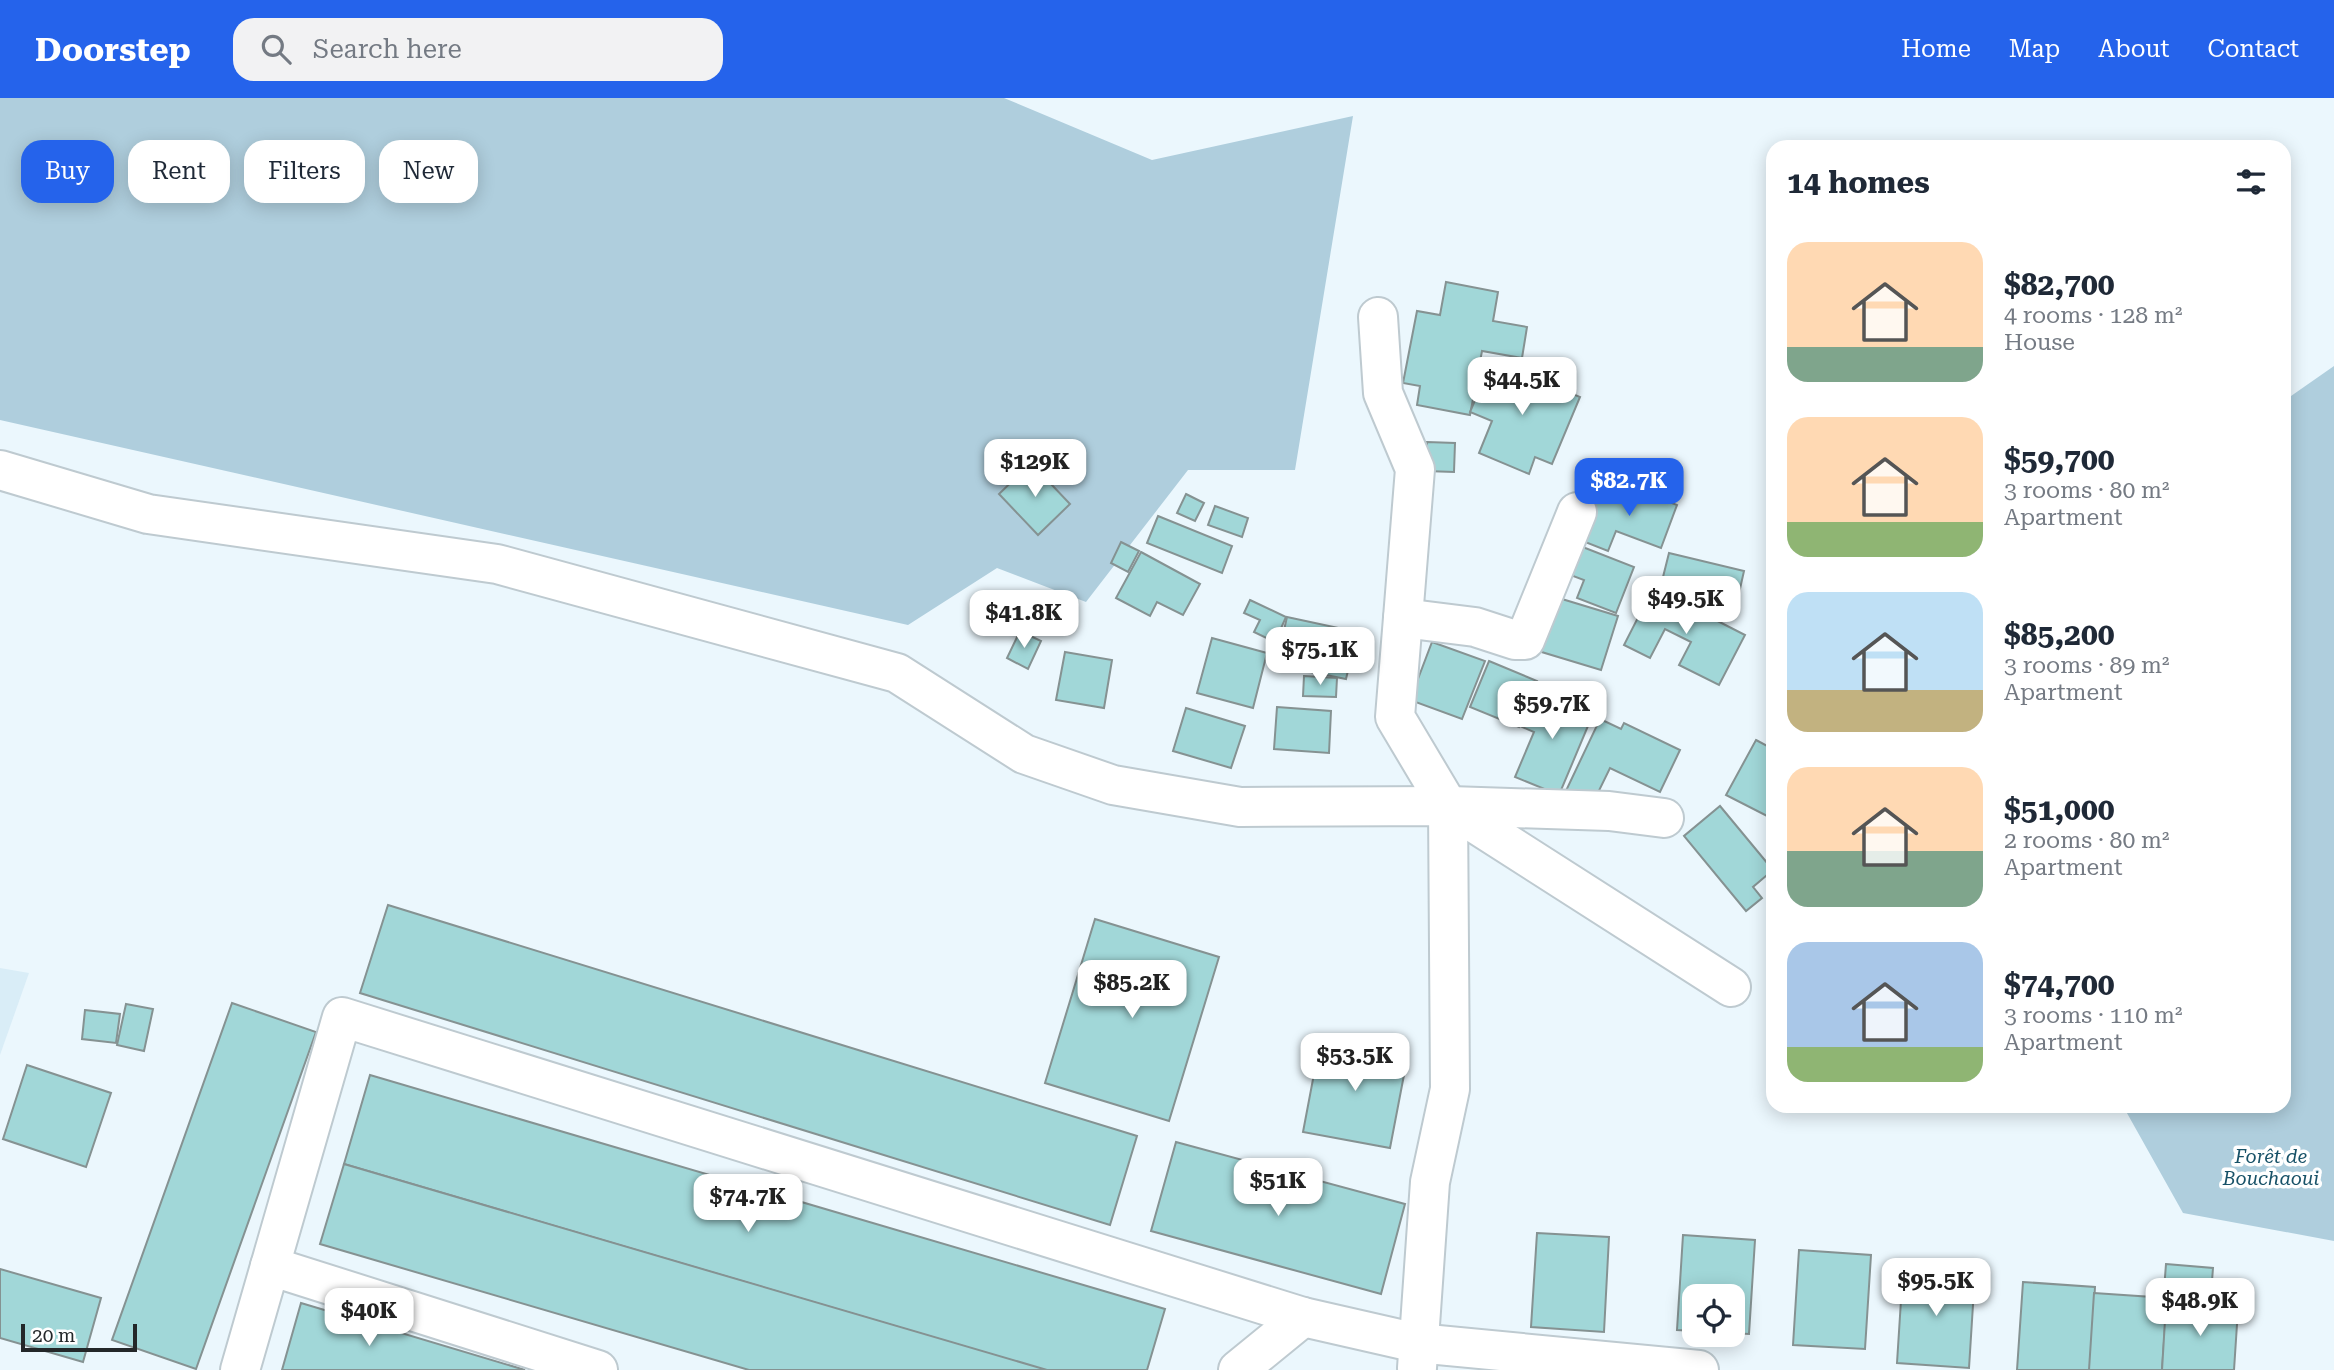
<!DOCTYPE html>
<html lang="en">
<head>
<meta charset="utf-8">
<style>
	:root { --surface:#fff; --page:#f2f2f3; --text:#1f2937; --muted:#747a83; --accent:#2563eb }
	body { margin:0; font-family:"Roboto Serif",serif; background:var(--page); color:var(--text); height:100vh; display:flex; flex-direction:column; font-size:26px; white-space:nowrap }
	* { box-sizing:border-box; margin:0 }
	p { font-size:23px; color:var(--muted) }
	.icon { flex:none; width:38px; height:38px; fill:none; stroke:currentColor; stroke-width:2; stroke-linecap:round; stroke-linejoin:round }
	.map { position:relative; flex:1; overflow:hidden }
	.sheet { position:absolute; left:1766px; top:42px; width:525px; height:973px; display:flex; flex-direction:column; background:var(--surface); border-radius:21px; box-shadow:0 4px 18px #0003 }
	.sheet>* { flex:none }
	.hud { position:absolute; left:21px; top:42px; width:665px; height:63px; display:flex; gap:14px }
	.controls { position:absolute; left:1682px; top:1186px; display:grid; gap:14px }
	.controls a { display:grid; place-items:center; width:63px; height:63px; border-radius:14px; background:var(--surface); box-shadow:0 4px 18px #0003; font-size:35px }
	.scale { position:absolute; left:21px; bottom:18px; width:116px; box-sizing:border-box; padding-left:7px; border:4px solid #232729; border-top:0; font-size:19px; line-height:24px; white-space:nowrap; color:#232729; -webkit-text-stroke:5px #fff; paint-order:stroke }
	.price { position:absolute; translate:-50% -60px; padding:0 16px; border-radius:14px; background:#fff; color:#222; font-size:23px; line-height:46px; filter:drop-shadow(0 2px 4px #0008) }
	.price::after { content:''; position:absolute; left:50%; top:42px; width:21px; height:16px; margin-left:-10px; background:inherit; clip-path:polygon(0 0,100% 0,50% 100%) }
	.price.active { background:var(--accent); color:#fff }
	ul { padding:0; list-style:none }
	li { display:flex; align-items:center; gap:21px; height:175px; padding:0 21px }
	li span { display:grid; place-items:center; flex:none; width:196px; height:140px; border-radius:21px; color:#555 }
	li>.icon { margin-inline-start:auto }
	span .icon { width:84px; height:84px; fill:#fffc; stroke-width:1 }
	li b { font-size:30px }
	h2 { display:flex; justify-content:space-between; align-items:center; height:84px; padding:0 21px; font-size:30px }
	.pill { padding:0 24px; border-radius:21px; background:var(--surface); box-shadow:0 4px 18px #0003; font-size:24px; line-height:63px }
	.pill.active { background:var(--accent); color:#fff }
	header { display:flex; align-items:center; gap:42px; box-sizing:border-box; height:98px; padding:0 35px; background:var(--accent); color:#fff }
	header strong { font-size:33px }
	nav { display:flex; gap:38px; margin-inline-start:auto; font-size:24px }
	.search { width:490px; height:63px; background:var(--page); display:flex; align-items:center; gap:18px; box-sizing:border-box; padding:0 24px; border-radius:21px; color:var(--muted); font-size:26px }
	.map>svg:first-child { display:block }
	.built { fill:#d9edf7 }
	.green { fill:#afcedd }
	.building { fill:#a1d7d8; stroke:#859292; stroke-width:2 }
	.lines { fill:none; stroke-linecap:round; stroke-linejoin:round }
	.minor-casing { stroke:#becad0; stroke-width:42 }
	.minor { stroke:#fff; stroke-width:38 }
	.labels { text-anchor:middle; stroke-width:7; stroke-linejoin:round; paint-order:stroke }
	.park-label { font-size:19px; font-style:italic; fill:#185268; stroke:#fff }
</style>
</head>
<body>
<header>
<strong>Doorstep</strong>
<div class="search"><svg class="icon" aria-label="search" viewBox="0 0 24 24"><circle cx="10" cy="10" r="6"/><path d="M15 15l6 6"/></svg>Search here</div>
<nav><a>Home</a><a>Map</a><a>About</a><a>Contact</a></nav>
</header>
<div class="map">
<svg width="2334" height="1272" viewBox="0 0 2334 1272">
	<rect width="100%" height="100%" fill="#ebf7fd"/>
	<polygon class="built" points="0,870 29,875 0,957"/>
	<g class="green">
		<polygon points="0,0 1004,0 1152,62 1353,18 1295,372 1188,372 1086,504 997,470 908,527 0,322"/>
		<polygon points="2334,268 2334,1143 2183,1115 2123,1008 2284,1008 2284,303"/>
	</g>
	<g class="building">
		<polygon points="1446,184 1498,194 1493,223 1527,229 1522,260 1482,253 1470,317 1417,307 1420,288 1403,285 1417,213 1440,217"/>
		<polygon points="1492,262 1580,299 1552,366 1535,359 1529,376 1479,355 1492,323 1470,314"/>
		<polygon points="1427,344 1455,345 1454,374 1426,373"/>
		<polygon points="1031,365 1070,406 1038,437 999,396"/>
		<polygon points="1621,385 1677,407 1661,450 1616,433 1608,453 1580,442 1598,397 1614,404"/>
		<polygon points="1186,396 1204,405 1195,423 1177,415"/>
		<polygon points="1215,408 1248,420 1242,439 1208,427"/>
		<polygon points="1158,418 1232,448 1222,475 1147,445"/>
		<polygon points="1121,444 1139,453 1128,474 1111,465"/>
		<polygon points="1575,446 1634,469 1616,515 1577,500 1584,482 1565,475"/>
		<polygon points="1141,454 1200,486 1183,517 1157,504 1150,518 1116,500"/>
		<polygon points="1669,455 1744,473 1735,513 1680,500 1684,484 1663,479"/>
		<polygon points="1653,490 1745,537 1719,587 1679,567 1691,544 1665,531 1650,560 1624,547"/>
		<polygon points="1552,498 1618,518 1601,572 1535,552"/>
		<polygon points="1250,502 1286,519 1275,544 1254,534 1260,522 1244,515"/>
		<polygon points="1287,519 1357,534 1346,581 1276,567"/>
		<polygon points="1020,533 1041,543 1028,571 1007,560"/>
		<polygon points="1212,540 1267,555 1253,610 1197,595"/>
		<polygon points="1432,544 1485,563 1462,621 1410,602"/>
		<polygon points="1065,554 1112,562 1104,610 1056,602"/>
		<polygon points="1489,563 1537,583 1519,629 1470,609"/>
		<polygon points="1304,578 1337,580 1336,599 1303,598"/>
		<polygon points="1536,591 1593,616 1559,697 1515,679 1534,634 1520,628"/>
		<polygon points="1277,609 1331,613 1329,655 1274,651"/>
		<polygon points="1186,610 1245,628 1231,670 1173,653"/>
		<polygon points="1600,621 1621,631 1624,625 1680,652 1660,694 1610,670 1591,709 1564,697"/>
		<polygon points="1756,642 1773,651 1770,679 1773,721 1726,697"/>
		<polygon points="1720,708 1773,772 1753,789 1762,800 1746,813 1684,738"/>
		<polygon points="388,807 1137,1038 1110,1127 360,895"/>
		<polygon points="1095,821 1219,859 1169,1023 1045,985"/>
		<polygon points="232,905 316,934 196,1271 112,1242"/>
		<polygon points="126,906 153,911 144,953 117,947"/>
		<polygon points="85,912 120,916 116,945 82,941"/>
		<polygon points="1321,939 1408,956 1390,1050 1303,1034"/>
		<polygon points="27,967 111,995 86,1069 3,1041"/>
		<polygon points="370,977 1165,1211 1147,1272 1044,1272 344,1066"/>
		<polygon points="1176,1044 1405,1106 1381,1196 1151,1133"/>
		<polygon points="344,1066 1047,1272 749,1272 320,1146"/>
		<polygon points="1537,1135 1609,1139 1604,1234 1531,1229"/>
		<polygon points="1683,1137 1755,1142 1749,1236 1732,1235 1732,1199 1694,1199 1694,1233 1677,1232"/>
		<polygon points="1799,1152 1871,1157 1865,1251 1793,1247"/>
		<polygon points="2166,1166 2213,1170 2210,1209 2163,1205"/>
		<polygon points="0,1171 101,1200 83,1264 0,1240"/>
		<polygon points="1903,1171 1975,1175 1969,1270 1897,1265"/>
		<polygon points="2023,1184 2095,1189 2090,1272 2017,1272"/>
		<polygon points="2094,1195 2167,1200 2162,1272 2089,1272"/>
		<polygon points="301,1205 525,1272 282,1272"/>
		<polygon points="2166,1206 2238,1211 2234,1272 2162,1272"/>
	</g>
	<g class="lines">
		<g class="minor-casing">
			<g id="minor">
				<polyline points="1378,219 1383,295 1415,371 1395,619 1448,708 1450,991 1430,1084 1417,1270"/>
				<polyline points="0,372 148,416 497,466 897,575 1024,656 1113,687 1240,709 1448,708 1731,889"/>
				<polyline points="1403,520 1475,529 1515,542 1525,542 1577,414"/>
				<polyline points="1450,708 1609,713 1664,720"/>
				<polyline points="270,1168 598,1272"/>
				<polyline points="240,1272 342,919 1303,1219 1417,1245 1699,1272"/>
				<polyline points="1238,1272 1303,1219"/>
			</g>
		</g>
		<use href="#minor" class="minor"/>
	</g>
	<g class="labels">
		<g class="park-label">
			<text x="2271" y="1065">Forêt de<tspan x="2271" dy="22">Bouchaoui</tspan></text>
		</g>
	</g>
</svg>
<div class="controls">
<a><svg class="icon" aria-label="locate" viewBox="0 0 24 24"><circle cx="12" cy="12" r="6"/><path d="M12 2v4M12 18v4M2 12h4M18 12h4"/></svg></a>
</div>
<div class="scale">20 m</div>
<b class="price" style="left:1522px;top:319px">$44.5K</b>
<b class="price" style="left:1035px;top:401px">$129K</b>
<b class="price active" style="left:1629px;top:420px">$82.7K</b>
<b class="price" style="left:1686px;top:538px">$49.5K</b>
<b class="price" style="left:1024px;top:552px">$41.8K</b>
<b class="price" style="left:1320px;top:589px">$75.1K</b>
<b class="price" style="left:1552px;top:643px">$59.7K</b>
<b class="price" style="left:1132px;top:922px">$85.2K</b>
<b class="price" style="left:1355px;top:995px">$53.5K</b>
<b class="price" style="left:1278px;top:1120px">$51K</b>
<b class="price" style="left:748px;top:1136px">$74.7K</b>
<b class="price" style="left:1936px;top:1220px">$95.5K</b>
<b class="price" style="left:2200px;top:1240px">$48.9K</b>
<b class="price" style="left:369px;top:1250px">$40K</b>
<div class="hud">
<a class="pill active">Buy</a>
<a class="pill">Rent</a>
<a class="pill">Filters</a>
<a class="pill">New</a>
</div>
<section class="sheet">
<h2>14 homes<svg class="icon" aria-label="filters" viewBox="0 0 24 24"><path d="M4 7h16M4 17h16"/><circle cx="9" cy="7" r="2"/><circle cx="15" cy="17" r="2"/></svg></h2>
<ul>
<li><span style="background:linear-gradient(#ffd9b3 75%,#7fa58c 0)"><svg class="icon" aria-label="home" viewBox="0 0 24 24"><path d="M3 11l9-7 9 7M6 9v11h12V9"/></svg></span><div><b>$82,700</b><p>4 rooms · 128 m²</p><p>House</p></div></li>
<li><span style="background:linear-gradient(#ffd9b3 75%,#8fb573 0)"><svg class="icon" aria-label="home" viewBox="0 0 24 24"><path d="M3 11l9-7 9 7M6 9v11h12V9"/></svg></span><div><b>$59,700</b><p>3 rooms · 80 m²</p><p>Apartment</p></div></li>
<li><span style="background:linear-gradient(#bfe0f5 70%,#c2b280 0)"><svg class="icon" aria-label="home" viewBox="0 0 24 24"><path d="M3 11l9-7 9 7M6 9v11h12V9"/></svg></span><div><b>$85,200</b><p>3 rooms · 89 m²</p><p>Apartment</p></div></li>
<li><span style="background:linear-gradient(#ffd9b3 60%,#7fa58c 0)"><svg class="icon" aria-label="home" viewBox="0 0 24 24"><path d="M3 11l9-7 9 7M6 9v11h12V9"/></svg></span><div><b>$51,000</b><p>2 rooms · 80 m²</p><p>Apartment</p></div></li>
<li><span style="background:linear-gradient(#a9c7e8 75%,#8fb573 0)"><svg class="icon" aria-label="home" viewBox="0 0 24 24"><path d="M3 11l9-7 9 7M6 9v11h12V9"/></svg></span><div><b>$74,700</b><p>3 rooms · 110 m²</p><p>Apartment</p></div></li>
</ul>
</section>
</div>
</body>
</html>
